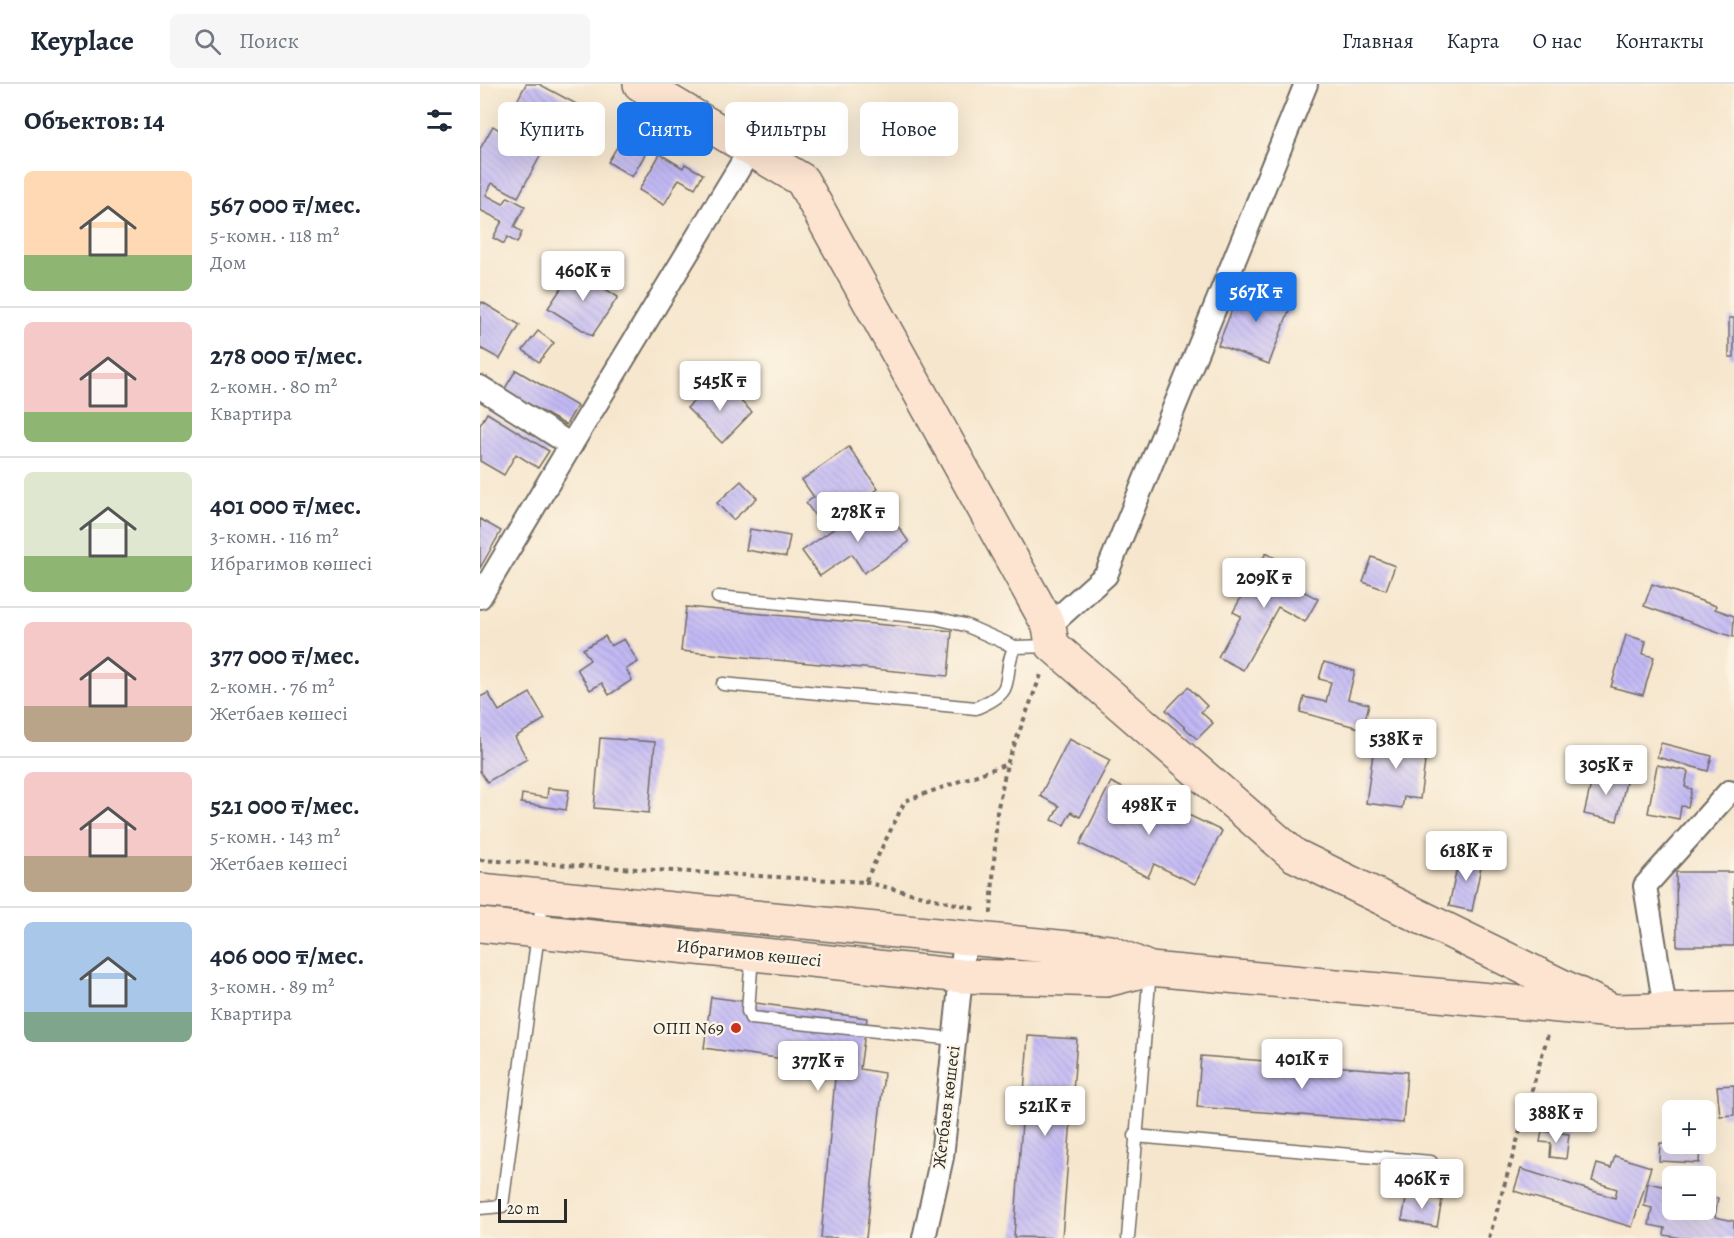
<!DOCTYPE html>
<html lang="ru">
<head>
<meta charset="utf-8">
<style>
	:root { --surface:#fff; --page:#f6f6f7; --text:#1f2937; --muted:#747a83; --line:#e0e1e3; --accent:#1a73e8 }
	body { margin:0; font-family:Alegreya,serif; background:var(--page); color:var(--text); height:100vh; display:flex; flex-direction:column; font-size:22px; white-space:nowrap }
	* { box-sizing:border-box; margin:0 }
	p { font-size:20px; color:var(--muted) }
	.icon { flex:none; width:33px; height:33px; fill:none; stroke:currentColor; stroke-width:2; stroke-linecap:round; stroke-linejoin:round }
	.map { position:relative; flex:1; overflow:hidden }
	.side { display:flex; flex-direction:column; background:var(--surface); width:480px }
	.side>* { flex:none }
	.banner { position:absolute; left:18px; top:18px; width:570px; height:54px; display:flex; gap:12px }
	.tools { position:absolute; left:1182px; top:1016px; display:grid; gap:12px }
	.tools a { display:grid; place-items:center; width:54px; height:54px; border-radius:9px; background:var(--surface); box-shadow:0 6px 24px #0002; font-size:30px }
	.scale { position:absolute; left:18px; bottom:15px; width:69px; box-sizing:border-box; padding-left:6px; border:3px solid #2b2b2b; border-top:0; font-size:16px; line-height:21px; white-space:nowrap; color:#2b2b2b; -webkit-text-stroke:4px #fcf5e5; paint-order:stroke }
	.price { position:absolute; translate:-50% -51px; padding:0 14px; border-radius:6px; background:#fff; color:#222; font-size:20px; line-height:39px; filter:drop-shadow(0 2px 3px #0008) }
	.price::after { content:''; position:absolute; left:50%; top:36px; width:18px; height:14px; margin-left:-9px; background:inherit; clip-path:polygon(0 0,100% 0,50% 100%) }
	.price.selected { background:var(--accent); color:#fff }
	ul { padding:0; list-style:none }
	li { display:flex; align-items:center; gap:18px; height:150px; padding:0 24px }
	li+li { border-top:2px solid var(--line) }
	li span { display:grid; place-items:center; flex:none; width:168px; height:120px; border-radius:9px; color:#555 }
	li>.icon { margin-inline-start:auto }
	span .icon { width:72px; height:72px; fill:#fffc; stroke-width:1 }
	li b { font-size:26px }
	h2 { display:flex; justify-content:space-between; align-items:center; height:72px; padding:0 24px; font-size:26px }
	.pill { padding:0 21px; border-radius:9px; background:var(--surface); box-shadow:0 6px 24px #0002; font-size:21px; line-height:54px }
	.pill.selected { background:var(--accent); color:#fff }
	header { display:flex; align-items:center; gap:36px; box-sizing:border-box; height:84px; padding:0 30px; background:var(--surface); border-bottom:2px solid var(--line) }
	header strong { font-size:28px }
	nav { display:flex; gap:33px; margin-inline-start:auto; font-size:21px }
	.search { width:420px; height:54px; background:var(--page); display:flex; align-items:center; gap:15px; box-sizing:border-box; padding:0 21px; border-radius:9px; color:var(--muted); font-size:22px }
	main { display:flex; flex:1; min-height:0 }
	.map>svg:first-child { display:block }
	.building { fill:url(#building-back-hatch) }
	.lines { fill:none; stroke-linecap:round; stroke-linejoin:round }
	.lane-casing { stroke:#726c64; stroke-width:15 }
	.street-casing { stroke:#726c64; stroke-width:26 }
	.secondary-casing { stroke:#726c64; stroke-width:36 }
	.path { stroke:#726c64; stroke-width:4; stroke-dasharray:4.5 4.5; stroke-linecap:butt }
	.lane { stroke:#fff; stroke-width:12 }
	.street { stroke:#fff; stroke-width:22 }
	.secondary { stroke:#fde4d1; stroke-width:33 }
	.poi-dot { fill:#c8321e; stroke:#fcf5e5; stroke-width:2 }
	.labels { text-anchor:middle; stroke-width:4.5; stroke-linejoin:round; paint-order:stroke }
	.street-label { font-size:18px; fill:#2b2b2b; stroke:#fcf5e5 }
	.poi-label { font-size:18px; fill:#2b2b2b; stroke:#fcf5e5; text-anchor:end }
</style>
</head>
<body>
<header>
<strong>Keyplace</strong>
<div class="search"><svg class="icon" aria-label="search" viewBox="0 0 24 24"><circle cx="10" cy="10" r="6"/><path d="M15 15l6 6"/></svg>Поиск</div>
<nav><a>Главная</a><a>Карта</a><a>О нас</a><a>Контакты</a></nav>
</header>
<main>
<section class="side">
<h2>Объектов: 14<svg class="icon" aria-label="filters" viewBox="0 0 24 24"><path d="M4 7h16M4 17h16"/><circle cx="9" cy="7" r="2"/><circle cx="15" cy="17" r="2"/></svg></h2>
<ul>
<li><span style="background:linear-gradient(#ffd9b3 70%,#8fb573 0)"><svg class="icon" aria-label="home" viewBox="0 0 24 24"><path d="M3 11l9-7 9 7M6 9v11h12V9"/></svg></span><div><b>567 000 ₸/мес.</b><p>5-комн. · 118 m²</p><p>Дом</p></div></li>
<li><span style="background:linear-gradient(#f6c9c9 75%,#8fb573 0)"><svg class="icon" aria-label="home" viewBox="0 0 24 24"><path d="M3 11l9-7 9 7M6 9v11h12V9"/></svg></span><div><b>278 000 ₸/мес.</b><p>2-комн. · 80 m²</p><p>Квартира</p></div></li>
<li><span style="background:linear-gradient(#dfe7d0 70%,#8fb573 0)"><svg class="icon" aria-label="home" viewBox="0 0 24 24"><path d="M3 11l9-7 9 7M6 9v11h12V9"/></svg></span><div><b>401 000 ₸/мес.</b><p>3-комн. · 116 m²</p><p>Ибрагимов көшесі</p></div></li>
<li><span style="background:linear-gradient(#f6c9c9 70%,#b9a48a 0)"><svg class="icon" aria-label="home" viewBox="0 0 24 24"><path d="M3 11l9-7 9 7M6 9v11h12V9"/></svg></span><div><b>377 000 ₸/мес.</b><p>2-комн. · 76 m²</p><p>Жетбаев көшесі</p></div></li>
<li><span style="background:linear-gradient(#f6c9c9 70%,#b9a48a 0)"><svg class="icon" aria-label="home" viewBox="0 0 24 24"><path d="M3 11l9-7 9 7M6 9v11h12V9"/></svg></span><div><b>521 000 ₸/мес.</b><p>5-комн. · 143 m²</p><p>Жетбаев көшесі</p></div></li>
<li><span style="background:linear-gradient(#a9c7e8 75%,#7fa58c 0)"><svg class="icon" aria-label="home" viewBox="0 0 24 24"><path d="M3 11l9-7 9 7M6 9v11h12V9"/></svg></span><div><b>406 000 ₸/мес.</b><p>3-комн. · 89 m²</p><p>Квартира</p></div></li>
</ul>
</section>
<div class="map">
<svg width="1254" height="1154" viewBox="0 0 1254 1154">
	<defs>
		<pattern id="building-back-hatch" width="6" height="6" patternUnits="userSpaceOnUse" patternTransform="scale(1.5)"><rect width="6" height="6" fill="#c2b9f5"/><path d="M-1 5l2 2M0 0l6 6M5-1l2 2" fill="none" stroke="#a79fd2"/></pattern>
	</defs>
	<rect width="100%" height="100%" fill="#fcf5e5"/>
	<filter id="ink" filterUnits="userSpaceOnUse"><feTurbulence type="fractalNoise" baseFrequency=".0167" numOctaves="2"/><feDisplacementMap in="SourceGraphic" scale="12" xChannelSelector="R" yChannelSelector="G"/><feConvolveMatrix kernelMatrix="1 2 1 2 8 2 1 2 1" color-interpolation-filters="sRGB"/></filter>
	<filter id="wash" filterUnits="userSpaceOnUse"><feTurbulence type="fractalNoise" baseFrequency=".008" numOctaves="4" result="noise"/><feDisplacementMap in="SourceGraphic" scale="24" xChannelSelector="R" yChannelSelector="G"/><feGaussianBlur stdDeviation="1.35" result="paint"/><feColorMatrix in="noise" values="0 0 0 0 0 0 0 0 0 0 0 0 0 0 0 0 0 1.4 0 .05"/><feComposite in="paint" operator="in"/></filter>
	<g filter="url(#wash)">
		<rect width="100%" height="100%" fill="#f6e6cd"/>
		<g id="blocks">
			<g class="building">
				<polygon points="46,0 59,0 102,23 91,43 68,30 60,45 71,52 38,113 12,99 6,111 23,120 28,113 45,122 34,143 42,148 37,159 27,153 24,160 13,154 22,137 0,126 0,65 13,42 21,47"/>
				<polygon points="146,48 170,62 152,93 128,78"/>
				<polygon points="180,70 203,84 205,80 223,90 215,104 199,95 184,121 159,106"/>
				<polygon points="94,185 138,213 112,252 68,224"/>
				<polygon points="763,198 813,216 789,280 738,261"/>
				<polygon points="2,218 40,241 20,275 0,264 0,222"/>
				<rect x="1249" y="234" width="5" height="39"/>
				<polygon points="58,247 74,259 59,278 43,266"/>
				<polygon points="36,286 97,322 86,341 24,306"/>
				<polygon points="241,298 272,328 242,359 207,324 222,309 226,313"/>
				<polygon points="7,329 69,367 58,384 36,370 24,391 0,377 0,341"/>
				<polygon points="369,363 398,405 343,443 326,419 334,413 322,396"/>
				<polygon points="261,397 277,414 253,436 237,419"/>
				<polygon points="403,421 429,458 384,489 372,470 340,492 322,467 365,437 369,444"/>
				<polygon points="0,435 21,447 0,484"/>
				<polygon points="270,445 310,452 306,473 266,466"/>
				<polygon points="786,469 811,483 804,497 838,515 825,538 798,523 763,586 738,573 761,532 753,528"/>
				<polygon points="892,473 915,482 906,506 883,498"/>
				<polygon points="1172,500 1236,522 1235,525 1254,532 1253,553 1164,522"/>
				<polygon points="206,523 472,547 468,592 201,567"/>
				<polygon points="1146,551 1166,557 1163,570 1174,573 1163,611 1131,603"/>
				<polygon points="125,552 131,562 144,555 158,578 146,585 152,596 129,611 122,599 110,606 97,585 110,576 103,565"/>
				<polygon points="844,578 875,587 868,615 889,620 883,645 820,628 824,613 846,618 851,598 839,595"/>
				<polygon points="708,603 727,622 721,628 733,639 717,655 686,626"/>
				<polygon points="8,609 19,627 50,609 65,635 35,653 47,675 7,698 0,687 0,613"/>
				<polygon points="896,649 948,656 940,715 924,713 922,724 886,719"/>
				<polygon points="120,654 175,658 169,729 114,724"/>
				<polygon points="589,655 630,676 600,733 591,728 584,741 572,736 579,722 560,712"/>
				<polygon points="1181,659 1232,672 1228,687 1177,673"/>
				<polygon points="1177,681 1208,687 1205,703 1212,705 1208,723 1201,722 1199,735 1168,729"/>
				<polygon points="1114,687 1147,694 1137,737 1104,730"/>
				<polygon points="631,698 693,729 696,725 742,747 715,800 674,780 668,793 600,760"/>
				<polygon points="68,704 89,706 86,726 41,719 42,710 67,714"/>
				<polygon points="980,768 1003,773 992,827 969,822"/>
				<polygon points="1196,788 1254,788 1254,862 1197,862"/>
				<polygon points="231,913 387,934 380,985 404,989 386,1154 341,1154 356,982 224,964"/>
				<polygon points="548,952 597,955 582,1154 534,1153"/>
				<polygon points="721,972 927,988 923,1039 717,1023"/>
				<polygon points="1254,1001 1254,1031 1240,1032 1237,1002"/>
				<polygon points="1062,1047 1089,1050 1086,1075 1070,1073 1071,1059 1060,1058"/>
				<polygon points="1180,1059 1220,1061 1219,1079 1179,1077"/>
				<polygon points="1135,1072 1171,1083 1152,1143 1034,1107 1041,1085 1135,1114 1137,1105 1112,1097 1117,1080 1131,1084"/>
				<polygon points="1168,1099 1192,1104 1192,1125 1226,1125 1226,1112 1238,1114 1235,1133 1254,1137 1254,1154 1201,1154 1184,1151 1185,1144 1169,1141 1172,1124 1164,1122"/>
				<polygon points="927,1110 962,1116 957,1143 922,1136"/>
			</g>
		</g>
	</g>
	<g filter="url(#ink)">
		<use href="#blocks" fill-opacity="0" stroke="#726c64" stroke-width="1.5"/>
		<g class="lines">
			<g class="lane-casing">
				<g id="lane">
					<polyline points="238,513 455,534 485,541 535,563"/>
					<path d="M243,600L496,624C505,620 519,614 524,605C530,594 526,577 535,563L571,562"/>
					<polyline points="272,871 268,927 271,934 475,955"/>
					<polyline points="655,1052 951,1078"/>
					<polyline points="0,1124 22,1122 63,812"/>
					<polyline points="648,1154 670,886"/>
				</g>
			</g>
			<g class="street-casing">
				<g id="street">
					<polyline points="0,303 91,361 0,513"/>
					<polyline points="91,361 270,66"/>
					<polyline points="569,542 626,491 826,0"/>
					<polyline points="1185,924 1165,802 1249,708"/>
					<polyline points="444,1154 462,1073 485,855"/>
				</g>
			</g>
			<g class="secondary-casing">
				<g id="secondary">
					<polyline points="160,0 322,96 569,542 572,561 814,771 1133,927"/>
					<polyline points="0,806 630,868 670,885 1133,927 1254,924"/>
					<polyline points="0,841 482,892 626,896 670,885"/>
				</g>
			</g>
			<g class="path">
				<polyline points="0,776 385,798 425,717 527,680 562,588"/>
				<polyline points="385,798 496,825"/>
				<polyline points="509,828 511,828 517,728 527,680"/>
				<polyline points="1009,1154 1069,947"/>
			</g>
			<use href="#lane" class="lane"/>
			<use href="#street" class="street"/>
			<use href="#secondary" class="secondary"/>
		</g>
	</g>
	<circle class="poi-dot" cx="256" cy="944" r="6"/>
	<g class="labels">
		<g class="street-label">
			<text transform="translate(269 869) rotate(6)" y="6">Ибрагимов көшесі</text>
			<text transform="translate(466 1023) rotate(-83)" y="6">Жетбаев көшесі</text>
		</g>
		<g class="poi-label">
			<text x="244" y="950">ОПП N69</text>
		</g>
	</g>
</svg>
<div class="tools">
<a>+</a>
<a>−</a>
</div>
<div class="scale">20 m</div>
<b class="price" style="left:103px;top:218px">460K ₸</b>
<b class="price selected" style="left:776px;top:239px">567K ₸</b>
<b class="price" style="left:240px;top:328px">545K ₸</b>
<b class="price" style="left:378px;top:459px">278K ₸</b>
<b class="price" style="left:784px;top:525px">209K ₸</b>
<b class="price" style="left:916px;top:686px">538K ₸</b>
<b class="price" style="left:1126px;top:712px">305K ₸</b>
<b class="price" style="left:669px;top:752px">498K ₸</b>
<b class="price" style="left:986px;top:798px">618K ₸</b>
<b class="price" style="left:822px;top:1006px">401K ₸</b>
<b class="price" style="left:338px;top:1008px">377K ₸</b>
<b class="price" style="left:565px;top:1053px">521K ₸</b>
<b class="price" style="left:1076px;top:1060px">388K ₸</b>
<b class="price" style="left:942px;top:1126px">406K ₸</b>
<div class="banner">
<a class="pill">Купить</a>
<a class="pill selected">Снять</a>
<a class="pill">Фильтры</a>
<a class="pill">Новое</a>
</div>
</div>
</main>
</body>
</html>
